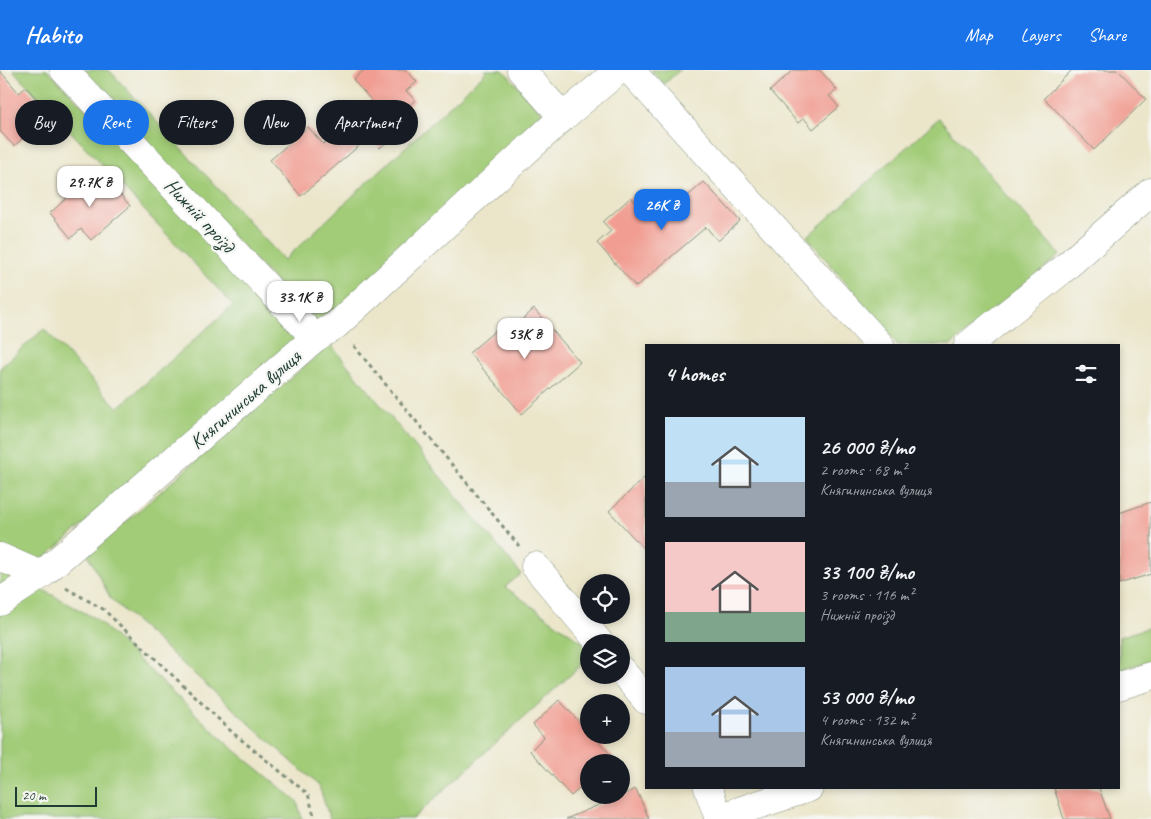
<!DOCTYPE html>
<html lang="en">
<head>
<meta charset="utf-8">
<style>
	:root { --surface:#171b24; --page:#242831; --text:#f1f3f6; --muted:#9ea1a6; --accent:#1a73e8 }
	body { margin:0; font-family:Caveat,sans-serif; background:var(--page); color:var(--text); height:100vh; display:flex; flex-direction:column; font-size:19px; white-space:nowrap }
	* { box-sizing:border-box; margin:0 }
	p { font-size:16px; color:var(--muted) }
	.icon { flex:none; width:28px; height:28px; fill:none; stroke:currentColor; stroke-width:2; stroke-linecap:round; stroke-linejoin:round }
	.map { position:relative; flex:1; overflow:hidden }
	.drawer { position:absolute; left:645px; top:274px; width:475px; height:445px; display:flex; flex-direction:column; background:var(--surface); border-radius:0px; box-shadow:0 2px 8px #0003 }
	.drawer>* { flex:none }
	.banner { position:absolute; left:15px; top:30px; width:475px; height:45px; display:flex; gap:10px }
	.controls { position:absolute; left:580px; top:504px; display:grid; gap:10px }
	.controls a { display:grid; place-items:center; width:50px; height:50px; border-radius:50%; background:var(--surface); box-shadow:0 2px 8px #0003; font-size:25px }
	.scale { position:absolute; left:15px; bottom:12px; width:82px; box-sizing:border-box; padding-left:5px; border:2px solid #1f3d34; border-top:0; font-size:14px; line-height:18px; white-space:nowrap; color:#1f3d34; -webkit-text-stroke:4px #f6f6f2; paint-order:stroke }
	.price { position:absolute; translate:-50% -42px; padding:0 11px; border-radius:10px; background:#fff; color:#222; font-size:16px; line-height:32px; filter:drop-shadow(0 1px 2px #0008) }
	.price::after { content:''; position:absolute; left:50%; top:30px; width:15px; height:11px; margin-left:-8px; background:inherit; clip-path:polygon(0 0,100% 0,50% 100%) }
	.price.on { background:var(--accent); color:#fff }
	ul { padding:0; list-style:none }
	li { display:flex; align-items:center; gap:15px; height:125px; padding:0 20px }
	li span { display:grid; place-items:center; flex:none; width:140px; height:100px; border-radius:0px; color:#555 }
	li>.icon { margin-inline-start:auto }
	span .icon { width:60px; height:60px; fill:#fffc; stroke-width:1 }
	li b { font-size:21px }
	h2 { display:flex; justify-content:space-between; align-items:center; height:60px; padding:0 20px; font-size:21px }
	.pill { padding:0 18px; border-radius:22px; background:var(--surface); box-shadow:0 2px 8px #0003; font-size:18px; line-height:45px }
	.pill.on { background:var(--accent); color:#fff }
	header { display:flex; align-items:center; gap:30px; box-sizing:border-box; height:70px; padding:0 25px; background:var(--accent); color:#fff }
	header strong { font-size:24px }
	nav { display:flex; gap:28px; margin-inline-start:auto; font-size:18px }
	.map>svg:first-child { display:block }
	.green { fill:#a2cc78; stroke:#608456 }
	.building { fill:#f19d92 }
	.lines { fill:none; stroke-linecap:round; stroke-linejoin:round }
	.minor-casing { stroke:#85927f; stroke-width:29 }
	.path { stroke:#85927f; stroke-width:3; stroke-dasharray:4 4; stroke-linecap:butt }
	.minor { stroke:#fff; stroke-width:28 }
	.labels { text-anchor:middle; stroke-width:4.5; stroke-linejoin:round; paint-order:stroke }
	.street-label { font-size:20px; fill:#1f3d34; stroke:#f6f6f2 }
</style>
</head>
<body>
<header>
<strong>Habito</strong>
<nav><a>Map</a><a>Layers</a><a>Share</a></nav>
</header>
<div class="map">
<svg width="1151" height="749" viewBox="0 0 1151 749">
	<rect width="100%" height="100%" fill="#f6f6f2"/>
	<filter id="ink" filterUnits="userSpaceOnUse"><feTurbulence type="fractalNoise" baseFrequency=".02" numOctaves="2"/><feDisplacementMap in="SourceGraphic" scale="10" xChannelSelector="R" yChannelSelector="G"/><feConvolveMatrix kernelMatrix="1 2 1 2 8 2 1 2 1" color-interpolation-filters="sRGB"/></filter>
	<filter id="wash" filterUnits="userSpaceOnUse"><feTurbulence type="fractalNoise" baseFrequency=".0096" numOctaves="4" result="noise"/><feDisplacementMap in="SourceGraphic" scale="20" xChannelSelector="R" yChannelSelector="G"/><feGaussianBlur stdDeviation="1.12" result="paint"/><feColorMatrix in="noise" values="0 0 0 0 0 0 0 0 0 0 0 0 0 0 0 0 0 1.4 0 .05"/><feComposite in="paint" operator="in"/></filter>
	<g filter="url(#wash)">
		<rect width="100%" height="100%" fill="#ebe6ca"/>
		<g class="green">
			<polygon points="13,0 48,0 302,266 39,493 0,477 0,298 44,259 118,338 233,235"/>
			<polygon points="78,0 109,0 284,190 486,2 485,0 503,0 545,46 331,246 316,255"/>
			<polygon points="651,0 680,0 664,14"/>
			<polygon points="939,48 1060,185 951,275 898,275 807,167"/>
			<polygon points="330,274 521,504 505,517 589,577 589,588 412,749 330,749 319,716 111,529 88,485"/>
			<polygon points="0,500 36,516 96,549 225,672 297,731 302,749 0,749"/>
			<polygon points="1151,557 1151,590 1119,600 1119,567"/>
		</g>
		<g id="blocks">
			<g class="building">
				<polygon points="364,0 406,0 417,12 406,21 415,30 398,46 406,55 380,78 369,67 301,126 270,90 308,57 323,74 371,30 353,10"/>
				<polygon points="793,0 820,0 837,20 829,26 839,37 813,59 804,48 798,53 770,21"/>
				<polygon points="1072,0 1118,0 1146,29 1094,80 1044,28"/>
				<polygon points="0,1 19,23 26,17 41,34 34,40 43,51 14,76 0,61"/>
				<polygon points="94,104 106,117 111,113 130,136 91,170 81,159 71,168 50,143"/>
				<polygon points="704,112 740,151 718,171 706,157 636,217 597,173 611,161 603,152 631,127 639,137 652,126 667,144"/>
				<polygon points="534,239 580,292 522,344 469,283 497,259 504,266"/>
				<polygon points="646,406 646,481 609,441"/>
				<polygon points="1151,432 1151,504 1119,514 1119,443"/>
				<polygon points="559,630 589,662 589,665 592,665 613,687 607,692 589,692 589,710 571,726 530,681 544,667 533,655"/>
				<polygon points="1054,718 1099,718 1110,749 1064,749"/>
				<polygon points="636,719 649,749 566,749"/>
			</g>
		</g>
	</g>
	<g filter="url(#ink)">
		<use href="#blocks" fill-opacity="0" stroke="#85927f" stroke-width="1"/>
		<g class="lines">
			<g class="minor-casing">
				<g id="minor">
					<polyline points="64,0 315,268"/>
					<polyline points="521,0 563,47"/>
					<polyline points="630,0 880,275"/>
					<polyline points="968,275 1061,201 1151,122"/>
					<polyline points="0,487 41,505"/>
					<polyline points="535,496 599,572"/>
					<polyline points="0,532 41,505 315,268 336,255 563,47 619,0"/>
					<polyline points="621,600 646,630"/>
					<polyline points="1119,616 1151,606"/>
					<polyline points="708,718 719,749"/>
					<polyline points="718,748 809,718"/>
				</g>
			</g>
			<g class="path">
				<polyline points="354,276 519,476"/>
				<polyline points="66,518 103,539 233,663 308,724 315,749"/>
			</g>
			<use href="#minor" class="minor"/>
		</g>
	</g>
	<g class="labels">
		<g class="street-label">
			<text transform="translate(200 145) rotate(47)" y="7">Нижній проїзд</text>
			<text transform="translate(245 329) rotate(-41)" y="7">Княгининська вулиця</text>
		</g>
	</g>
</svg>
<div class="controls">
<a><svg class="icon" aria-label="locate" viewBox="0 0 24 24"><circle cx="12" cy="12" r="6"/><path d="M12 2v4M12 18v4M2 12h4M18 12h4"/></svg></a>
<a><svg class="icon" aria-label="layers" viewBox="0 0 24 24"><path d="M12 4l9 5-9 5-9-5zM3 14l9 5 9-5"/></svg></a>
<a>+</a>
<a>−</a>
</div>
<div class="scale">20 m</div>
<b class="price" style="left:90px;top:138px">29.7K ₴</b>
<b class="price on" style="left:662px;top:161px">26K ₴</b>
<b class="price" style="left:300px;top:253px">33.1K ₴</b>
<b class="price" style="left:525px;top:290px">53K ₴</b>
<div class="banner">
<a class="pill">Buy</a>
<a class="pill on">Rent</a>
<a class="pill">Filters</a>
<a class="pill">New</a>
<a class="pill">Apartment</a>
</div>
<section class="drawer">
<h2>4 homes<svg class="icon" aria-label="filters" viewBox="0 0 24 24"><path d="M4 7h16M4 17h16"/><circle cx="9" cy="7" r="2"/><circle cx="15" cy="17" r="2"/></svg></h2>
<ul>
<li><span style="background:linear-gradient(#bfe0f5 65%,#9aa5b1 0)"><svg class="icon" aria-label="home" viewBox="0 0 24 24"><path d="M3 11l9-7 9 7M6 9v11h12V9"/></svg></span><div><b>26 000 ₴/mo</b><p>2 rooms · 68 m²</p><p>Княгининська вулиця</p></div></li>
<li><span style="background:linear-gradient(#f6c9c9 70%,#7fa58c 0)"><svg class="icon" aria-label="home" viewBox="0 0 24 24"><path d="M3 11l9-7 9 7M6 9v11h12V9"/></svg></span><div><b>33 100 ₴/mo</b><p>3 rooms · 116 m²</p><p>Нижній проїзд</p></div></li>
<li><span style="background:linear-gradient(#a9c7e8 65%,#9aa5b1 0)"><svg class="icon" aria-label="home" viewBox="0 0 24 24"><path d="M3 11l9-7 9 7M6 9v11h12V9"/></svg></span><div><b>53 000 ₴/mo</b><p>4 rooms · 132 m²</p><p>Княгининська вулиця</p></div></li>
</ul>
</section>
</div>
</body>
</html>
